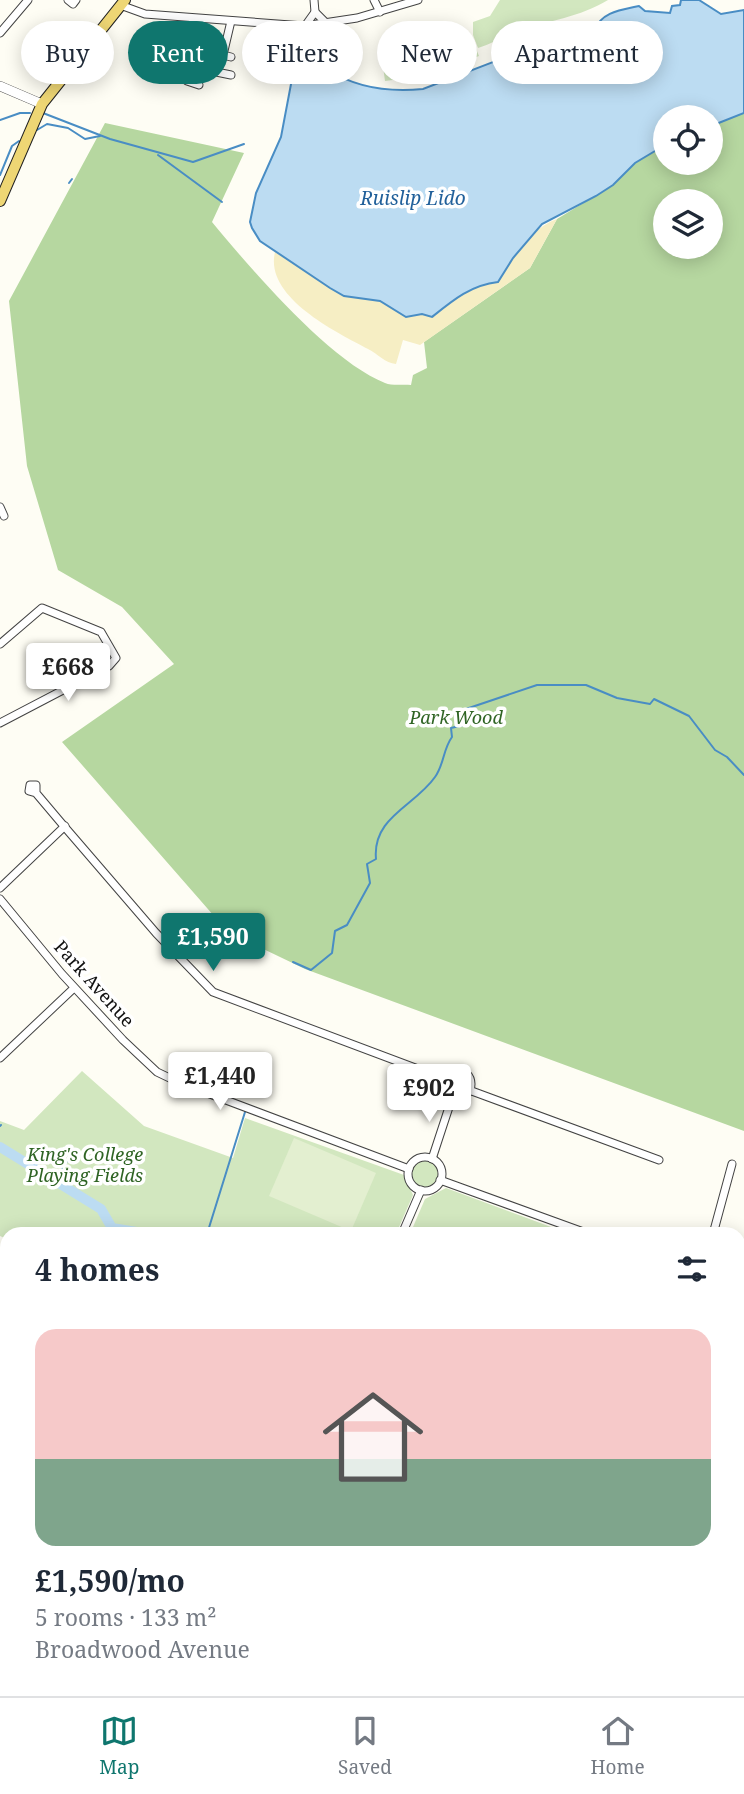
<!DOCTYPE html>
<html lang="en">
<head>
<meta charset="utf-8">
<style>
	:root { --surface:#fff; --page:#f2f2f3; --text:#1f2937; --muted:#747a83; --line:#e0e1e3; --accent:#0f766e }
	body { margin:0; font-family:"Noto Serif",serif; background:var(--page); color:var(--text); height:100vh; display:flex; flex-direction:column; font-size:26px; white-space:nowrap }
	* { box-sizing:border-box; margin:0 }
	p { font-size:23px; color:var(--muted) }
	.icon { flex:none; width:38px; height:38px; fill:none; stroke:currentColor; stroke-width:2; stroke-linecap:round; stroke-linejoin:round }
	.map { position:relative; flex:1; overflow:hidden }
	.drawer { position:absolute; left:0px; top:1227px; width:746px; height:471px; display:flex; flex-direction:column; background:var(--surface); border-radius:21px 21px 0 0; box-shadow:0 4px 18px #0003 }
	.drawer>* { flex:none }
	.hud { position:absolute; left:21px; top:21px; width:704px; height:63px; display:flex; gap:14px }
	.controls { position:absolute; left:653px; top:105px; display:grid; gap:14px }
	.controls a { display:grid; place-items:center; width:70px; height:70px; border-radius:50%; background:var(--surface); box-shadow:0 4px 18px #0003; font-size:35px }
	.price { position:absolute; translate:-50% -60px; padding:0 16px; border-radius:7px; background:#fff; color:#222; font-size:23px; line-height:46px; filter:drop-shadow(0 2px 4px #0008) }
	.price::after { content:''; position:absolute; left:50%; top:42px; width:21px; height:16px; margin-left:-10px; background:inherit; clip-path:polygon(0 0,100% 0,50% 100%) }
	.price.on { background:var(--accent); color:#fff }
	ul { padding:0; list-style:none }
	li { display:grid; align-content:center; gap:14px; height:371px; padding:0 35px }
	li span { display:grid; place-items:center; height:217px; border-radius:21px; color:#555 }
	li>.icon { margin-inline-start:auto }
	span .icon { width:126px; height:126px; fill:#fffc; stroke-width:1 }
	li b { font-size:30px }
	h2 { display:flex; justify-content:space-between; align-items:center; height:84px; padding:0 35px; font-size:30px }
	.chip { padding:0 24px; border-radius:32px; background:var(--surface); box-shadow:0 4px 18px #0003; font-size:24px; line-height:63px }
	.chip.on { background:var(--accent); color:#fff }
	.tabs { display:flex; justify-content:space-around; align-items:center; height:98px; border-top:2px solid var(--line); background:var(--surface); font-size:19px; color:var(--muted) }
	.tabs a { display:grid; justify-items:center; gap:4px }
	.tabs .on { color:var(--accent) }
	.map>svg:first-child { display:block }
	.green { fill:#d2e7bf }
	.forest { fill:#b6d7a0; fill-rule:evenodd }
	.sand { fill:#f6eec4 }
	.pitch { fill:#e3efd0 }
	.water { fill:#bcdcf2; stroke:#498dc4; stroke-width:2 }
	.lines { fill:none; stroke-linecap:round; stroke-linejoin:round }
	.stream { stroke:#498dc4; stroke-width:2 }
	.river { stroke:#bcdcf2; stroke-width:10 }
	.minor-casing { stroke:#434343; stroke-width:9 }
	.tertiary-casing { stroke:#434343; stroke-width:10 }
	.secondary-casing { stroke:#323232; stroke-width:12 }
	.primary-casing { stroke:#212121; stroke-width:12 }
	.minor { stroke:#fff; stroke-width:7 }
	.tertiary { stroke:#fff; stroke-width:9 }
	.secondary { stroke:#f9f5b4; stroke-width:10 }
	.primary { stroke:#eed674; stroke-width:10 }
	.labels { text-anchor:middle; stroke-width:7; stroke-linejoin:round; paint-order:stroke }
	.park-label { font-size:18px; font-style:italic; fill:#2f6424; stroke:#fff }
	.street-label { font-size:18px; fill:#101010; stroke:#fff }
	.water-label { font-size:19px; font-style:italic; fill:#21609a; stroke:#fff }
</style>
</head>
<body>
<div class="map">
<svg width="744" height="1696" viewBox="0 0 744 1696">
	<rect width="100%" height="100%" fill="#fefdf4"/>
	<g class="green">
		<path d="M500,0H608C580,17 549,21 519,30C504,35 493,44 478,48L473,35V22L490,16Z"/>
		<polygon points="472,39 479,56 430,75 385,81 380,45 406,55 446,42"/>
		<polygon points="82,1071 144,1126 233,1158 245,1118 404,1175 413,1195 396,1234 7,1234 7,1239 0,1236 0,1121 24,1130"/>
		<circle cx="425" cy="1174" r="13"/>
		<polygon points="446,1188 570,1234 410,1234 425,1199"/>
	</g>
	<path class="forest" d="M744,113V1131L305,969L228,932L62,742L174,664L122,607L58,570L27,466L9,301L105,123L244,153L212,222C251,269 329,361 385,383C392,386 403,384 411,385L413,375L427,368L424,342L530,268L557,219L613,185L635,163L665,145V163H710L711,126ZM665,201H710V247H665Z"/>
	<path class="sand" d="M557,219L530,268L420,345L403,340L396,364C385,363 378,354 368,349C336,332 264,297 275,252L344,296L380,301L406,317L422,314L432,317C453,300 471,285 498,282C511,258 531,228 557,219Z"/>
	<polygon class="pitch" points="294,1138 376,1173 351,1231 269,1196"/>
	<path class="water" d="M681,0H699L721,14L744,10V113L711,126L710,117H665V145L635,163L613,185L596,196L542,224L513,258L498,282C471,285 453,300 432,317L422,314L406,317L380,301L344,296L330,288L260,241L252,228L250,222L256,193L281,137L295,63L305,49C320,47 325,57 329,70C356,88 391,92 423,89L527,49L595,30C601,12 621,10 639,6L645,11L670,13L672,6L680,5Z"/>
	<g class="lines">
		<g class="stream">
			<polyline points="43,113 110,139 193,162 244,144"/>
			<polyline points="0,120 20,113 30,113"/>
			<polyline points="37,130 47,124 68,128 85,139 100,136"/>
			<polyline points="158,155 222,202"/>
			<polyline points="0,175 12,146 19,141"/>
			<polyline points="69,183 72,179"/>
			<path d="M293,962L311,970L332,953L335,931L347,925L370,883L367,864L376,859C372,817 415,806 435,777C444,765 443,749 452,737L451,728L464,725L463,710L537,685H586L617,698L650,704L654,699L689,716L715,750L727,757L744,775"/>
			<polyline points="0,1126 1,1125"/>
			<polyline points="56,1180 70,1156"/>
			<polyline points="207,1234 245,1112"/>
		</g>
		<g class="river">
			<polyline points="0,1147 101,1209 112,1228 149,1234"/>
			<polyline points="738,1476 744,1475"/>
		</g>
		<g class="minor-casing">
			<g id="minor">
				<polyline points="68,0 73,4 76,0"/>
				<polyline points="314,0 315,12"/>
				<polyline points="374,0 380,12"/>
				<polyline points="123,6 145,14 304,26 357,18 418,0"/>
				<polyline points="193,19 187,66 231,75"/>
				<polyline points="305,26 315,12 326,23"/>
				<polyline points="0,33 28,0"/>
				<polyline points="215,53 231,57"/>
				<polyline points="223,55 231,21"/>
				<polyline points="189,68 187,81 199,85"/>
				<polyline points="0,507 4,516"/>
				<polyline points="0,644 42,608 101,632 116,658 109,666 0,723"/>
				<polyline points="36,793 29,791 30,785 36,785 36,793 63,825 156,933 213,992 442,1078"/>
				<polyline points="0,888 65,826"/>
				<polyline points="0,899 62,974 123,1040 157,1072 178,1082 409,1169"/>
				<polyline points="0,1058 74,988"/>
				<circle cx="456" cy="1084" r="15"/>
				<polyline points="469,1090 659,1160"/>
				<circle cx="425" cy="1174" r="17"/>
				<polyline points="432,1159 452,1098"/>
				<polyline points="440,1180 589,1234"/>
				<polyline points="402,1234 421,1190"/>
				<polyline points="713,1234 732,1164"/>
				<polyline points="738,1289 744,1291"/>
				<polyline points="0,1359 7,1366"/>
				<polyline points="738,1360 744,1362"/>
				<polyline points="7,1460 7,1459"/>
				<polyline points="738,1560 744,1557"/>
				<polyline points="29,1696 31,1690"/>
				<polyline points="132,1696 134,1690"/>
				<polyline points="232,1696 234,1690"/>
			</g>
		</g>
		<g class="tertiary-casing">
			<polyline id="tertiary" points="0,86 42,104"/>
		</g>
		<g class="secondary-casing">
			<g id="secondary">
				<polyline points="0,1551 7,1557"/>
				<polyline points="181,1690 189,1696"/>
				<polyline points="728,1696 744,1695"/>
			</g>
		</g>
		<g class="primary-casing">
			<polyline id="primary" points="0,201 42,104 125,0"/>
		</g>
		<use href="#minor" class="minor"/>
		<use href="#tertiary" class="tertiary"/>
		<use href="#secondary" class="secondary"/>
		<use href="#primary" class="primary"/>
	</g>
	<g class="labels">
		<g class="park-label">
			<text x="456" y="724">Park Wood</text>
			<text x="85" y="1161">King's College<tspan x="85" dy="21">Playing Fields</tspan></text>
		</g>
		<g class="street-label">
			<text transform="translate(94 984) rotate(48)" y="6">Park Avenue</text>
		</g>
		<g class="water-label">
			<text x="413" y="205">Ruislip Lido</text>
		</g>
	</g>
</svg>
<div class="controls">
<a><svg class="icon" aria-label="locate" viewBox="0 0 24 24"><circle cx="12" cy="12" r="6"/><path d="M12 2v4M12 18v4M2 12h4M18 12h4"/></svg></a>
<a><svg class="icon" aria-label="layers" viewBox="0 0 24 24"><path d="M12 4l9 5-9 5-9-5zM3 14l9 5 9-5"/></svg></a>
</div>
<b class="price" style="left:68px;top:703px">£668</b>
<b class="price on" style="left:213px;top:973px">£1,590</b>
<b class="price" style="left:220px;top:1112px">£1,440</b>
<b class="price" style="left:429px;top:1124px">£902</b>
<div class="hud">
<a class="chip">Buy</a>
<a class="chip on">Rent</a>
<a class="chip">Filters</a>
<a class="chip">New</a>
<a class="chip">Apartment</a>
</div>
<section class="drawer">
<h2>4 homes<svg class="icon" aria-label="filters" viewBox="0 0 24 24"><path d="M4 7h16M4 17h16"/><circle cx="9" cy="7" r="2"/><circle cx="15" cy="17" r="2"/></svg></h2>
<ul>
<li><span style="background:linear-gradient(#f6c9c9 60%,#7fa58c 0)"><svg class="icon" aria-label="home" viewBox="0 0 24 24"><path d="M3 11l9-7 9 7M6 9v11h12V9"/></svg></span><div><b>£1,590/mo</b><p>5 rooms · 133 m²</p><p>Broadwood Avenue</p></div></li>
</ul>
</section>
</div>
<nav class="tabs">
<a class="on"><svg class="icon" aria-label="map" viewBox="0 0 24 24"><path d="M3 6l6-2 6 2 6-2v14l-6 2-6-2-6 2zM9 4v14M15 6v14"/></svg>Map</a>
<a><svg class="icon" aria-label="saved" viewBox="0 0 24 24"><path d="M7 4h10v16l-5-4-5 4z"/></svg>Saved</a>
<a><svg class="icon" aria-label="home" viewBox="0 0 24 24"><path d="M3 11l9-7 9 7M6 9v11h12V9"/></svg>Home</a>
</nav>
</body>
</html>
